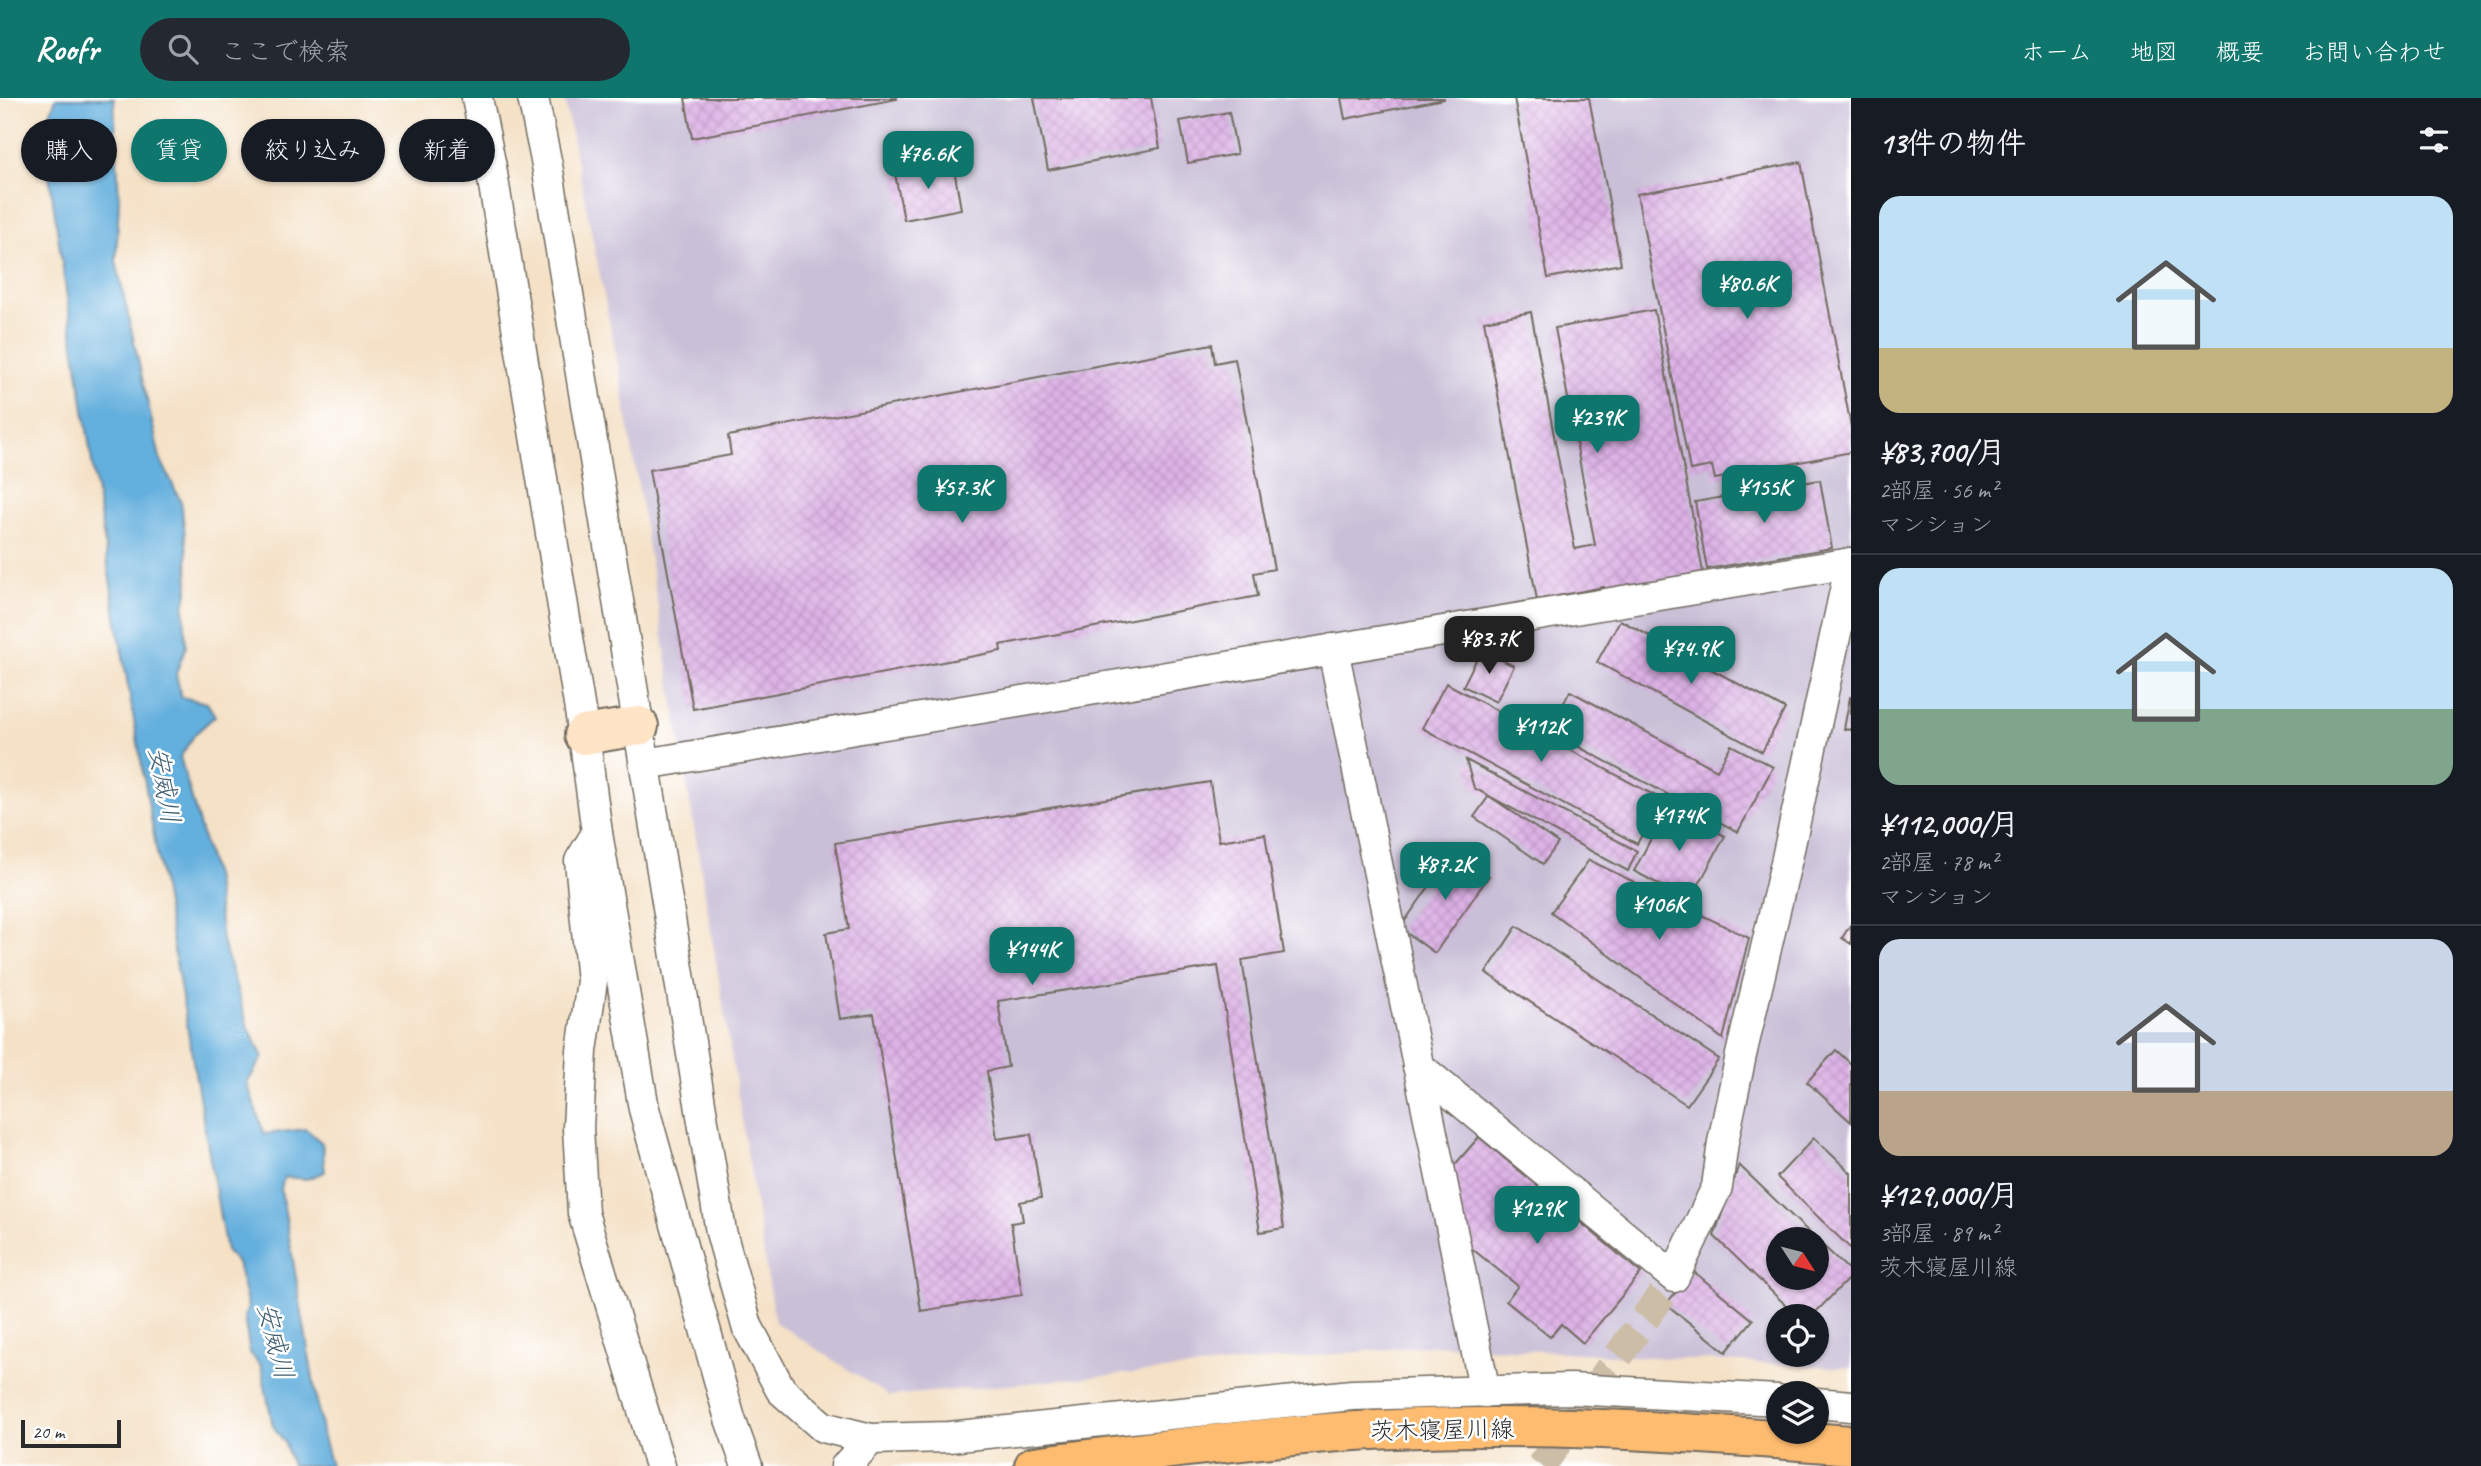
<!DOCTYPE html>
<html lang="ja">
<head>
<meta charset="utf-8">
<style>
	:root { --surface:#171b24; --page:#242831; --text:#f1f3f6; --muted:#9ea1a6; --line:#363941; --accent:#0f766e }
	body { margin:0; font-family:Caveat,"Klee One",sans-serif; background:var(--page); color:var(--text); height:100vh; display:flex; flex-direction:column; font-size:26px; white-space:nowrap }
	* { box-sizing:border-box; margin:0 }
	p { font-size:23px; color:var(--muted) }
	.icon { flex:none; width:38px; height:38px; fill:none; stroke:currentColor; stroke-width:2; stroke-linecap:round; stroke-linejoin:round }
	.map { position:relative; flex:1; overflow:hidden }
	.side { display:flex; flex-direction:column; background:var(--surface); width:630px }
	.side>* { flex:none }
	.top-card { position:absolute; left:21px; top:21px; width:665px; height:63px; display:flex; gap:14px }
	.needle { width:46px; rotate:126deg }
	.fabs { position:absolute; left:1766px; top:1129px; display:grid; gap:14px }
	.fabs a { display:grid; place-items:center; width:63px; height:63px; border-radius:50%; background:var(--surface); box-shadow:0 2px 5px #0004; font-size:35px }
	.scale { position:absolute; left:21px; bottom:18px; width:100px; box-sizing:border-box; padding-left:7px; border:4px solid #2b2b2b; border-top:0; font-size:19px; line-height:24px; white-space:nowrap; color:#2b2b2b; -webkit-text-stroke:5px #fff; paint-order:stroke }
	.price { position:absolute; translate:-50% -60px; padding:0 16px; border-radius:14px; background:var(--accent); color:#fff; font-size:23px; line-height:46px; filter:drop-shadow(0 2px 4px #0008) }
	.price::after { content:''; position:absolute; left:50%; top:42px; width:21px; height:16px; margin-left:-10px; background:inherit; clip-path:polygon(0 0,100% 0,50% 100%) }
	.price.selected { background:#222; color:#fff }
	ul { padding:0; list-style:none }
	li { display:grid; align-content:center; gap:14px; height:371px; padding:0 28px }
	li+li { border-top:2px solid var(--line) }
	li span { display:grid; place-items:center; height:217px; border-radius:21px; color:#555 }
	li>.icon { margin-inline-start:auto }
	span .icon { width:126px; height:126px; fill:#fffc; stroke-width:1 }
	li b { font-size:30px }
	h2 { display:flex; justify-content:space-between; align-items:center; height:84px; padding:0 28px; font-size:30px }
	.pill { padding:0 24px; border-radius:32px; background:var(--surface); box-shadow:0 2px 5px #0004; font-size:24px; line-height:63px }
	.pill.selected { background:var(--accent); color:#fff }
	header { display:flex; align-items:center; gap:42px; box-sizing:border-box; height:98px; padding:0 35px; background:var(--accent); color:#fff }
	header strong { font-size:33px }
	nav { display:flex; gap:38px; margin-inline-start:auto; font-size:24px }
	.search { width:490px; height:63px; background:var(--page); display:flex; align-items:center; gap:18px; box-sizing:border-box; padding:0 24px; border-radius:38px; color:var(--muted); font-size:26px }
	main { display:flex; flex:1; min-height:0 }
	.map>svg:first-child { display:block }
	.industrial { fill:#c9bfd7; fill-rule:evenodd }
	.water { fill:#64afdd; stroke:#486d84; stroke-width:2 }
	.building { fill:url(#building-cross-hatch) }
	.lines { fill:none; stroke-linecap:round; stroke-linejoin:round }
	.street-tunnel { stroke:#ccbda7; stroke-width:30; stroke-dasharray:30 15; stroke-linecap:butt }
	.street-casing { stroke:#716b61; stroke-width:33 }
	.secondary-casing { stroke:#716b61; stroke-width:42 }
	.primary-casing { stroke:#716b61; stroke-width:42 }
	.street { stroke:#fff; stroke-width:30 }
	.secondary { stroke:#ffe4c6; stroke-width:38 }
	.primary { stroke:#febc70; stroke-width:38 }
	.labels { text-anchor:middle; stroke-width:5; stroke-linejoin:round; paint-order:stroke }
	.street-label { font-size:24px; fill:#2b2b2b; stroke:#fff }
	.water-label { font-size:26px; font-style:italic; fill:#426072; stroke:#fff }
</style>
</head>
<body>
<header>
<strong>Roofr</strong>
<div class="search"><svg class="icon" aria-label="search" viewBox="0 0 24 24"><circle cx="10" cy="10" r="6"/><path d="M15 15l6 6"/></svg>ここで検索</div>
<nav><a>ホーム</a><a>地図</a><a>概要</a><a>お問い合わせ</a></nav>
</header>
<main>
<div class="map">
<svg width="1851" height="1368" viewBox="0 0 1851 1368">
	<defs>
		<pattern id="building-cross-hatch" width="8" height="8" patternUnits="userSpaceOnUse" patternTransform="scale(1.75)"><rect width="8" height="8" fill="#ddb2e6"/><path d="M0 0l8 8M0 8l8-8" fill="none" stroke="#be99c5"/></pattern>
	</defs>
	<rect width="100%" height="100%" fill="#fff"/>
	<filter id="ink" filterUnits="userSpaceOnUse"><feTurbulence type="fractalNoise" baseFrequency=".0143" numOctaves="2"/><feDisplacementMap in="SourceGraphic" scale="14" xChannelSelector="R" yChannelSelector="G"/><feConvolveMatrix kernelMatrix="1 2 1 2 8 2 1 2 1" color-interpolation-filters="sRGB"/></filter>
	<filter id="wash" filterUnits="userSpaceOnUse"><feTurbulence type="fractalNoise" baseFrequency=".00686" numOctaves="4" result="noise"/><feDisplacementMap in="SourceGraphic" scale="28" xChannelSelector="R" yChannelSelector="G"/><feGaussianBlur stdDeviation="1.57" result="paint"/><feColorMatrix in="noise" values="0 0 0 0 0 0 0 0 0 0 0 0 0 0 0 0 0 1.4 0 .05"/><feComposite in="paint" operator="in"/></filter>
	<g filter="url(#wash)">
		<rect width="100%" height="100%" fill="#f4e1c6"/>
		<path class="industrial" d="M564,0H1851V1270L1433,1247L889,1298L775,1224L619,271ZM1778,1141H1816V1180H1778ZM1778,1218H1816V1256H1778Z"/>
		<polygon class="water" points="56,0 114,0 119,102 116,163 160,360 181,404 187,454 188,490 184,509 186,548 176,576 181,599 207,605 215,618 195,636 180,659 215,782 222,842 249,932 263,959 247,985 264,1036 306,1031 322,1045 325,1074 306,1081 284,1079 281,1091 323,1340 331,1368 292,1368 285,1345 273,1328 261,1268 250,1255 244,1219 248,1209 237,1165 226,1153 114,507 74,247 43,35"/>
		<g id="blocks">
			<g class="building">
				<polygon points="685,0 897,0 897,1 692,40"/>
				<polygon points="1034,0 1151,0 1160,50 1048,72"/>
				<polygon points="1341,0 1444,0 1444,1 1345,21"/>
				<polygon points="1514,0 1589,0 1621,166 1548,180"/>
				<polygon points="1229,14 1237,56 1188,65 1180,23"/>
				<polygon points="1801,64 1851,329 1851,354 1715,381 1712,368 1690,372 1637,96"/>
				<polygon points="953,65 961,111 904,122 895,76"/>
				<polygon points="1654,212 1703,474 1605,493 1604,489 1537,502 1484,223 1531,214 1575,451 1595,447 1555,230"/>
				<polygon points="1212,246 1215,265 1235,261 1274,471 1254,475 1258,498 1000,547 1001,553 693,611 649,372 731,357 728,338"/>
				<polygon points="1820,382 1832,450 1707,471 1695,404"/>
				<polygon points="1620,522 1785,611 1762,654 1597,564"/>
				<polygon points="1481,552 1514,568 1496,604 1463,588"/>
				<polygon points="1446,585 1661,701 1637,746 1422,630"/>
				<polygon points="1570,593 1717,672 1731,647 1773,669 1738,734 1549,633"/>
				<polygon points="1850,599 1851,599 1851,632 1844,631"/>
				<polygon points="1466,662 1637,753 1628,773 1474,690"/>
				<polygon points="1210,684 1219,743 1265,736 1284,855 1242,862 1284,1130 1260,1134 1218,868 998,903 1008,969 987,973 997,1041 1031,1036 1041,1100 1020,1104 1023,1123 1011,1125 1022,1197 921,1213 874,916 840,921 826,835 849,831 835,745"/>
				<polygon points="1489,698 1558,745 1543,766 1474,719"/>
				<polygon points="1668,708 1725,738 1690,803 1634,773"/>
				<polygon points="1454,753 1489,778 1435,855 1400,830"/>
				<polygon points="1589,762 1749,840 1723,941 1551,814"/>
				<polygon points="1851,826 1851,846 1842,840"/>
				<polygon points="1517,828 1719,961 1687,1007 1486,875"/>
				<polygon points="1836,952 1851,966 1851,1024 1807,984"/>
				<polygon points="1479,1039 1641,1175 1583,1245 1561,1226 1550,1239 1506,1203 1518,1188 1465,1145 1451,1071"/>
				<polygon points="1814,1040 1851,1075 1851,1151 1777,1079"/>
				<polygon points="1739,1067 1816,1141 1778,1141 1778,1180 1816,1180 1816,1141 1851,1174 1851,1178 1812,1218 1797,1218 1714,1138"/>
				<polygon points="1693,1173 1753,1222 1726,1254 1666,1206"/>
			</g>
		</g>
	</g>
	<g filter="url(#ink)">
		<use href="#blocks" fill-opacity="0" stroke="#716b61" stroke-width="2"/>
		<g class="lines">
			<polyline class="street-tunnel" points="1541,1368 1674,1179"/>
			<g class="street-casing">
				<g id="street">
					<polyline points="477,0 491,69 584,637 597,735 644,1011 730,1321 747,1368"/>
					<polyline points="533,0 547,67 721,1134 747,1228 781,1292 823,1329 871,1341 949,1339 1352,1297 1571,1291 1778,1302"/>
					<polyline points="1333,551 1485,1294"/>
					<polyline points="645,666 1851,465"/>
					<polyline points="597,735 580,763 592,883 582,953 578,1030 583,1115 660,1368"/>
					<polyline points="1418,968 1674,1179 1717,1089 1723,1044 1741,957 1786,765 1851,465"/>
					<polyline points="1816,1305 1851,1308"/>
					<polyline points="846,1368 871,1341"/>
				</g>
			</g>
			<g class="secondary-casing">
				<polyline id="secondary" points="584,637 639,628"/>
			</g>
			<g class="primary-casing">
				<path id="primary" d="M1034,1368C1136,1355 1237,1342 1339,1334C1509,1322 1681,1333 1851,1347"/>
			</g>
			<use href="#street" class="street"/>
			<use href="#secondary" class="secondary"/>
			<use href="#primary" class="primary"/>
		</g>
	</g>
	<g class="labels">
		<g class="street-label">
			<text transform="translate(1442 1332) rotate(-1)" y="8">茨木寝屋川線</text>
		</g>
		<g class="water-label">
			<text transform="translate(165 687) rotate(80)" y="9">安威川</text>
			<text transform="translate(276 1243) rotate(76)" y="9">安威川</text>
		</g>
	</g>
</svg>
<div class="fabs">
<a><svg class="needle" viewBox="-14 -14 28 28"><path d="M0-13l5 13h-10z" fill="#e53935"/><path d="M0 13l5-13h-10z" fill="#9ea1a6"/></svg></a>
<a><svg class="icon" aria-label="locate" viewBox="0 0 24 24"><circle cx="12" cy="12" r="6"/><path d="M12 2v4M12 18v4M2 12h4M18 12h4"/></svg></a>
<a><svg class="icon" aria-label="layers" viewBox="0 0 24 24"><path d="M12 4l9 5-9 5-9-5zM3 14l9 5 9-5"/></svg></a>
</div>
<div class="scale">20 m</div>
<b class="price" style="left:928px;top:93px">¥76.6K</b>
<b class="price" style="left:1747px;top:223px">¥80.6K</b>
<b class="price" style="left:1597px;top:357px">¥239K</b>
<b class="price" style="left:962px;top:427px">¥57.3K</b>
<b class="price" style="left:1764px;top:427px">¥155K</b>
<b class="price selected" style="left:1489px;top:578px">¥83.7K</b>
<b class="price" style="left:1691px;top:588px">¥74.9K</b>
<b class="price" style="left:1541px;top:666px">¥112K</b>
<b class="price" style="left:1679px;top:755px">¥174K</b>
<b class="price" style="left:1445px;top:804px">¥87.2K</b>
<b class="price" style="left:1659px;top:844px">¥106K</b>
<b class="price" style="left:1032px;top:889px">¥144K</b>
<b class="price" style="left:1537px;top:1148px">¥129K</b>
<div class="top-card">
<a class="pill">購入</a>
<a class="pill selected">賃貸</a>
<a class="pill">絞り込み</a>
<a class="pill">新着</a>
</div>
</div>
<section class="side">
<h2>13件の物件<svg class="icon" aria-label="filters" viewBox="0 0 24 24"><path d="M4 7h16M4 17h16"/><circle cx="9" cy="7" r="2"/><circle cx="15" cy="17" r="2"/></svg></h2>
<ul>
<li><span style="background:linear-gradient(#bfe0f5 70%,#c2b280 0)"><svg class="icon" aria-label="home" viewBox="0 0 24 24"><path d="M3 11l9-7 9 7M6 9v11h12V9"/></svg></span><div><b>¥83,700/月</b><p>2部屋 · 56 m²</p><p>マンション</p></div></li>
<li><span style="background:linear-gradient(#bfe0f5 65%,#7fa58c 0)"><svg class="icon" aria-label="home" viewBox="0 0 24 24"><path d="M3 11l9-7 9 7M6 9v11h12V9"/></svg></span><div><b>¥112,000/月</b><p>2部屋 · 78 m²</p><p>マンション</p></div></li>
<li><span style="background:linear-gradient(#c9d6e8 70%,#b9a48a 0)"><svg class="icon" aria-label="home" viewBox="0 0 24 24"><path d="M3 11l9-7 9 7M6 9v11h12V9"/></svg></span><div><b>¥129,000/月</b><p>3部屋 · 89 m²</p><p>茨木寝屋川線</p></div></li>
</ul>
</section>
</main>
</body>
</html>
